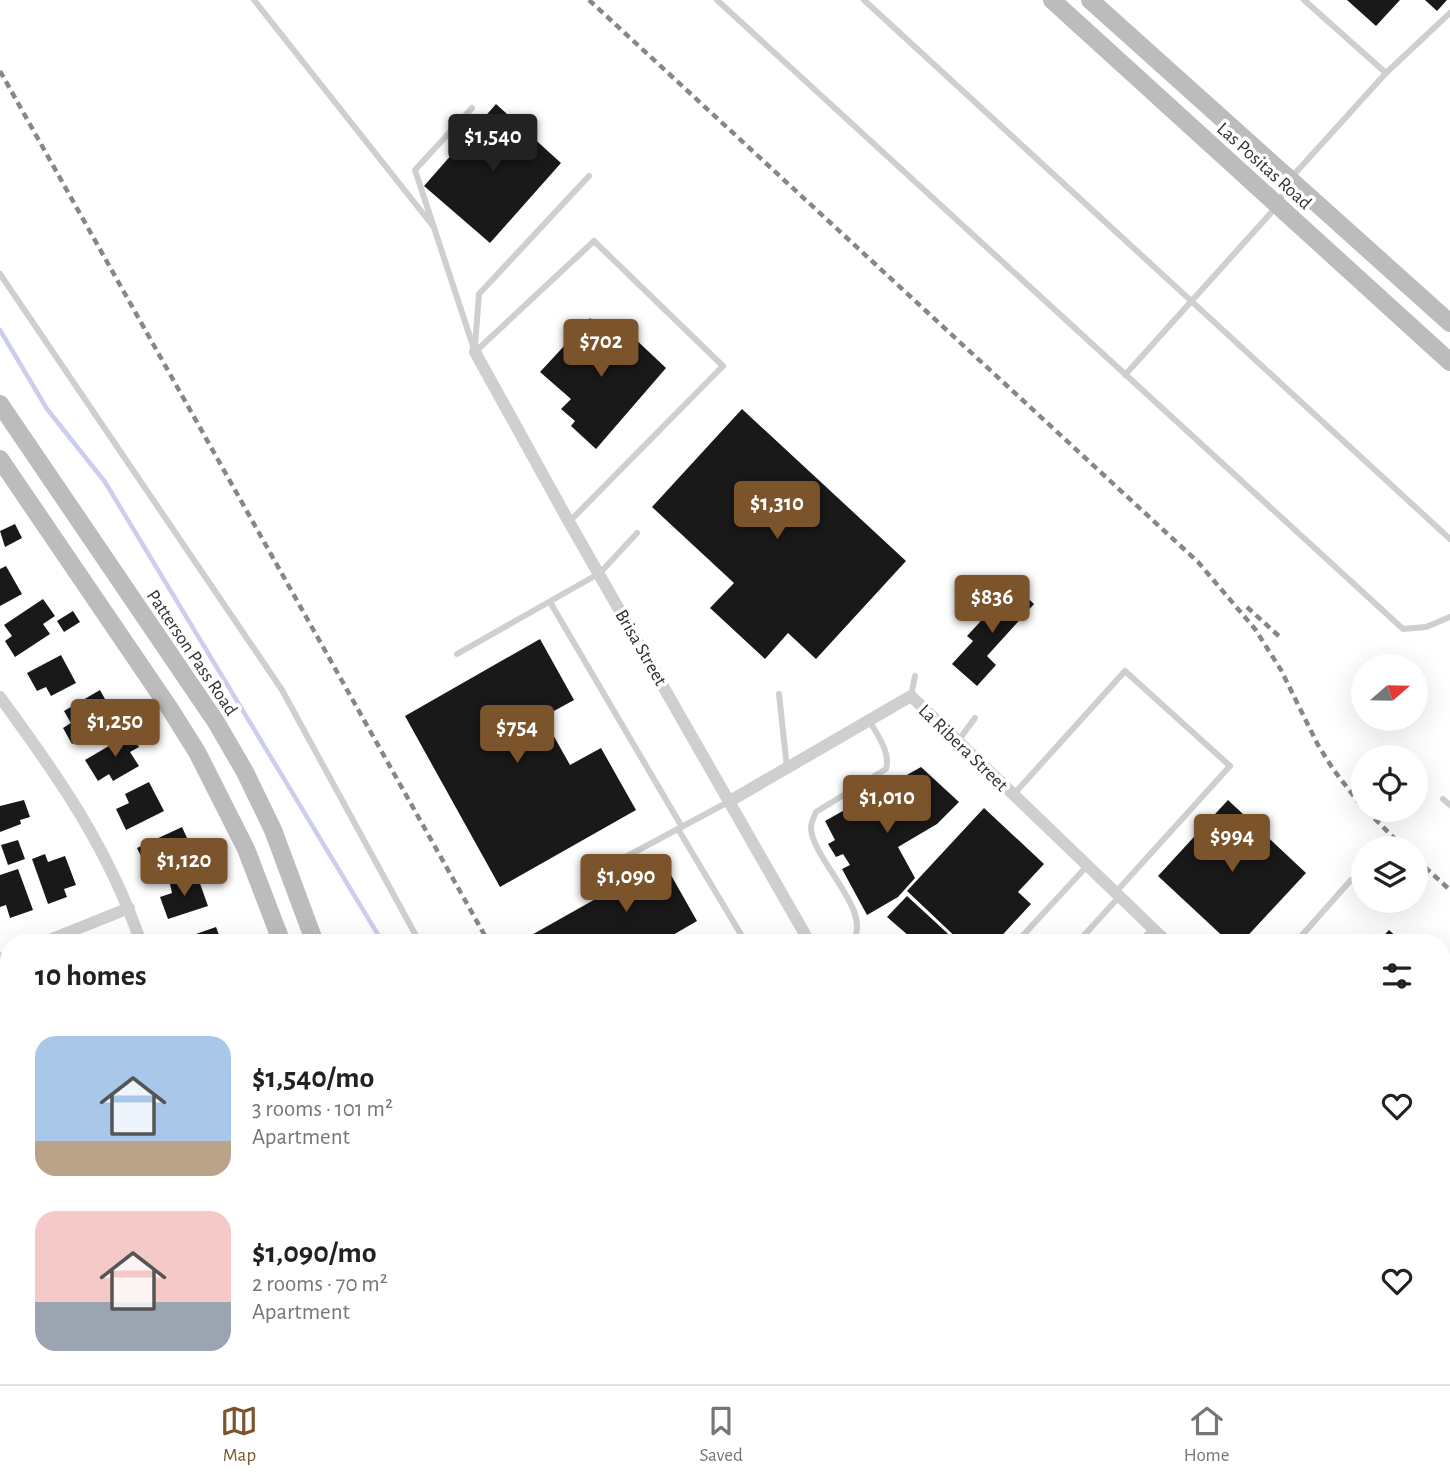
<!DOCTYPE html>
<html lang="en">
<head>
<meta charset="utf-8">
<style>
	:root { --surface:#fff; --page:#f6f6f6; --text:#222; --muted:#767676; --line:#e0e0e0; --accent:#7b542b }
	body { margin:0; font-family:"Alegreya Sans",sans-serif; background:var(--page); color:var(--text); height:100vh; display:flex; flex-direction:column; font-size:26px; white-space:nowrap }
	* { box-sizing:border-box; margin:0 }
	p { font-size:23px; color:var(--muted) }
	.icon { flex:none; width:38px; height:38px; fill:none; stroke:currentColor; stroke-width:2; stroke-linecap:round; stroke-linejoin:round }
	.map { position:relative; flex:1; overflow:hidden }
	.panel { position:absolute; left:0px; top:934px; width:1451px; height:450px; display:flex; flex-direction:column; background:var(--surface); border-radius:28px 28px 0 0; box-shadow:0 7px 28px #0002 }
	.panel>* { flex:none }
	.needle { width:46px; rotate:70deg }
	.buttons { position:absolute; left:1351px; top:654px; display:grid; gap:14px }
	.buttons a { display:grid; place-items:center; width:77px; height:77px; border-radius:50%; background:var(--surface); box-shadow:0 7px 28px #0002; font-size:35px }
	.price { position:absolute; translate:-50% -60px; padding:0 16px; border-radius:7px; background:var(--accent); color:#fff; font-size:23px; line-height:46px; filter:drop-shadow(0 2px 4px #0008) }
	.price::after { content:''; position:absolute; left:50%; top:42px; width:21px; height:16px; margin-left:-10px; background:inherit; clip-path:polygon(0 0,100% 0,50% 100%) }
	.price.selected { background:#222; color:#fff }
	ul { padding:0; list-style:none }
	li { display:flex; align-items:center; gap:21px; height:175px; padding:0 35px }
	li span { display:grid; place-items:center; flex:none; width:196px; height:140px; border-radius:21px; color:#555 }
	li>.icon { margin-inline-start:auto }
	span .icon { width:84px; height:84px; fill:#fffc; stroke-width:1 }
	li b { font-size:30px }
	h2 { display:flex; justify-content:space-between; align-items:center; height:84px; padding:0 35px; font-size:30px }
	.tab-bar { display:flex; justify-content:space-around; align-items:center; height:98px; border-top:2px solid var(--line); background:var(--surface); font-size:19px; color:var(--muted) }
	.tab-bar a { display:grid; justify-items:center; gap:4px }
	.tab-bar .selected { color:var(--accent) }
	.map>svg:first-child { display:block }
	.green { fill:#e0eee1 }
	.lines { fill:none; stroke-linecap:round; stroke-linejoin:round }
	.stream { stroke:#cdceee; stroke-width:4.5 }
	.building { fill:#191919 }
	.lane { stroke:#cfcfcf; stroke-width:6 }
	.street { stroke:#cfcfcf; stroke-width:12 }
	.secondary { stroke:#bcbcbc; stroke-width:18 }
	.rail { stroke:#878787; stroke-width:4.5; stroke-dasharray:7 5; stroke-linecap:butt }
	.labels { text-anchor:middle; stroke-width:7; stroke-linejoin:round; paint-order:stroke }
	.street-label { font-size:19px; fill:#323232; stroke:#fff }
</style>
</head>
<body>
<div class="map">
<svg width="1450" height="1384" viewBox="0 0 1450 1384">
	<rect width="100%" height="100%" fill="#fff"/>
	<polygon class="green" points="555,1376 595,1376 600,1384 532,1384"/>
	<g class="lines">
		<g class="stream">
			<polyline points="0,330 47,409 105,482 383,943"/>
			<polyline points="631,1376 636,1384"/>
		</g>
	</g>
	<g class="building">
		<polygon points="1347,0 1400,0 1376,26"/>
		<polygon points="1425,0 1447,0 1437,11"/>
		<polygon points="496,104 561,163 490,243 424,186"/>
		<polygon points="590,318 620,345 630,334 666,368 596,449 571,426 575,421 561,409 571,399 540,372"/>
		<polygon points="742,409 906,561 816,659 788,633 765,659 710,608 734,583 652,507"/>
		<polygon points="15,524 22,538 5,547 0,531"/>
		<polygon points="6,566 22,594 0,606 0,569"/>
		<polygon points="1014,585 1034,604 987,656 996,665 977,686 952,664 973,641 967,636"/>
		<polygon points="43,599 55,616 43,624 50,634 15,657 5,641 12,636 4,625"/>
		<polygon points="73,611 80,622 64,632 57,621"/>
		<polygon points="540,639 574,700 543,717 570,765 601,748 636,810 500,887 405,716"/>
		<polygon points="61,655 76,683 51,696 46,687 37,691 27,673"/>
		<polygon points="100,690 105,699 98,703 109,723 72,744 63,728 71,723 64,711"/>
		<polygon points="131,733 139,747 130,752 139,766 113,781 109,774 98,781 85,760"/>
		<polygon points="921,767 959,802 937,824 898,847 915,878 898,897 867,915 842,869 850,865 843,854 836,857 828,844 835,840 825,821"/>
		<polygon points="149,782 164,811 126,830 116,809 129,803 125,794"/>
		<polygon points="24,800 30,817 20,820 21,824 0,832 0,806"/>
		<polygon points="1228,800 1306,873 1241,943 1230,943 1158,876"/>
		<polygon points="984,808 1044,864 1018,892 1031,904 995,943 989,943 980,935 972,943 962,943 907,891"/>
		<polygon points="182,827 187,838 176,843 185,861 158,873 153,862 146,866 137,848"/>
		<polygon points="18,840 25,859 8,865 1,845"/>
		<polygon points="45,854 48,862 65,856 76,885 64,889 67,897 48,904 32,859"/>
		<polygon points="663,861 697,921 666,939 669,943 531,943 528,937"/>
		<polygon points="18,869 33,910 10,918 6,905 0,907 0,875"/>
		<polygon points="197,875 208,906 168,919 160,897 172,893 170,884"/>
		<polygon points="907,896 958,943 903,943 909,936 887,917"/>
		<polygon points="216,927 222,943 177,943 176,941"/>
		<polygon points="1389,930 1403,943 1377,943"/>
		<polygon points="1450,987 1450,1080 1442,1088 1442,995"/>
		<polygon points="9,992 9,1037 0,1041 0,996"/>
		<polygon points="0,1114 7,1134 0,1137"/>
		<polygon points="0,1243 7,1263 0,1265"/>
		<polygon points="1444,1290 1450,1295 1450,1384 1357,1384 1361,1380 1357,1376 1442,1376 1442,1292"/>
		<polygon points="0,1337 9,1361 9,1365 0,1368"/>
		<polygon points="289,1376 331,1376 333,1384 291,1384"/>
		<polygon points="1123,1376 1242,1376 1233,1384 1132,1384"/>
	</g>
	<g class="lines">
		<g class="lane">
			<polyline points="254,0 433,226"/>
			<polyline points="717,0 1403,629 1426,627 1450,617"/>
			<polyline points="864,0 1450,539"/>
			<polyline points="1386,73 1450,13"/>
			<polyline points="472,108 415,170 475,352"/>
			<polyline points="0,274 282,690 420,943"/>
			<polyline points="475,346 479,294 589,176"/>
			<polyline points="475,352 594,241 723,366 569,522"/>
			<polyline points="1125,375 1278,205 1289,180 1386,73 1304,0"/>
			<polyline points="550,602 682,827"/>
			<polyline points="457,654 600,573 637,533"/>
			<polyline points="779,694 787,768"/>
			<polyline points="911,696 915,676"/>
			<polyline points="958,741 975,718"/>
			<polyline points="1014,794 1125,671 1230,766 1115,893"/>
			<polyline points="1443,799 1450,805"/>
			<polyline points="678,829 746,943"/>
			<polyline points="605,868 730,801"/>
			<path d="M851,943C877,914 812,860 811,828C811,822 814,817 816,812L886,769C891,752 877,735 869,720"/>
			<polyline points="1016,943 1087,866"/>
			<polyline points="1077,943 1119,897"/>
			<polyline points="1139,943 1152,929"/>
			<polyline points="1295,943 1351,880"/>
			<polyline points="1442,979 1450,970"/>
			<polyline points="603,1376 608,1384"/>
			<polyline points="664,1376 669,1384"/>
			<polyline points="973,1384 989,1376"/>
		</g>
		<g class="street">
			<polyline points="475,352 569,522 810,943"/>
			<path d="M0,697C58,776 109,849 141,943"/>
			<polyline points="730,801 911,696 1168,943"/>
			<polyline points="42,943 129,908"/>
			<polyline points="0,959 9,956"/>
			<polyline points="0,1184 9,1181"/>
			<polyline points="1442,1194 1450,1202"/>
			<polyline points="1053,1376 1057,1384"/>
			<polyline points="207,1384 213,1376"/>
		</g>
		<g class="secondary">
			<polyline points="1052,0 1450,362"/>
			<polyline points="1090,0 1450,323"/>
			<polyline points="0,404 216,722 245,772 273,830 315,943"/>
			<polyline points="0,459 170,709 197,752 246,849 282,943"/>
			<polyline points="417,1376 418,1384"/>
			<polyline points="449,1376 449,1384"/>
		</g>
		<g class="rail">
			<polyline points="589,0 1198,562 1255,629 1281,670 1318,745 1333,769 1363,808"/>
			<polyline points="0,71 489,943"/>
			<polyline points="1247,607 1281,638"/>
			<polyline points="1366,810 1405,849"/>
			<polyline points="1416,859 1450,890"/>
			<polyline points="731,1376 736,1384"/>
			<polyline points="778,1376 783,1384"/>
		</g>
	</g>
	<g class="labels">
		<g class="street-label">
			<text transform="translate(1265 165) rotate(42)" y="7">Las Positas Road</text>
			<text transform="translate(642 647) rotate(60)" y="7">Brisa Street</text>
			<text transform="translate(193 652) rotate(56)" y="7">Patterson Pass Road</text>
			<text transform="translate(964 747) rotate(44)" y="7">La Ribera Street</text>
		</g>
	</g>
</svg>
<div class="buttons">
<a><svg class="needle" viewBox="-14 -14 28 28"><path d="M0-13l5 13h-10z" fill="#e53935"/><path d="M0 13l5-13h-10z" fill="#767676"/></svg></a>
<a><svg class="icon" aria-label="locate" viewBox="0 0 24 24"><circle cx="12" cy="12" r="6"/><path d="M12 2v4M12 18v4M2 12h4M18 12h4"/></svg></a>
<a><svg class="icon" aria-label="layers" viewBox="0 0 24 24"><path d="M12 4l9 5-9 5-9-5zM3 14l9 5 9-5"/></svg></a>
</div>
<b class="price selected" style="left:493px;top:174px">$1,540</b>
<b class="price" style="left:601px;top:379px">$702</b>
<b class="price" style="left:777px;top:541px">$1,310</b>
<b class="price" style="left:992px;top:635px">$836</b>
<b class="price" style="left:115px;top:759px">$1,250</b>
<b class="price" style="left:517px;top:765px">$754</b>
<b class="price" style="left:887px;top:835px">$1,010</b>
<b class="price" style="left:1232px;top:874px">$994</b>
<b class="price" style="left:184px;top:898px">$1,120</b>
<b class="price" style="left:626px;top:914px">$1,090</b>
<section class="panel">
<h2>10 homes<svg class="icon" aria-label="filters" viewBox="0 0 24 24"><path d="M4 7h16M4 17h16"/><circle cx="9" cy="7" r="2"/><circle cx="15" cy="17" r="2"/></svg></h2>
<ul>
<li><span style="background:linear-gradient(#a9c7e8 75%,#b9a48a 0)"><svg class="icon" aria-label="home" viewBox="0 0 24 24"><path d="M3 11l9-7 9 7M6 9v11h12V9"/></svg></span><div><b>$1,540/mo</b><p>3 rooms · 101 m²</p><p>Apartment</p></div><svg class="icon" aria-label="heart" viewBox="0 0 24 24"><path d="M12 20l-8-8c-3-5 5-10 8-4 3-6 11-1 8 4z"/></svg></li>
<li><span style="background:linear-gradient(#f6c9c9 65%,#9aa5b1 0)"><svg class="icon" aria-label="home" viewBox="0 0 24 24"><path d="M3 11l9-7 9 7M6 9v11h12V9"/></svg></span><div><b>$1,090/mo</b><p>2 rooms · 70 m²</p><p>Apartment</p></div><svg class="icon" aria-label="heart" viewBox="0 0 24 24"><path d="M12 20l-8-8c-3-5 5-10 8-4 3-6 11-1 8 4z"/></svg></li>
</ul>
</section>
</div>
<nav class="tab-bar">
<a class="selected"><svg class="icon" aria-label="map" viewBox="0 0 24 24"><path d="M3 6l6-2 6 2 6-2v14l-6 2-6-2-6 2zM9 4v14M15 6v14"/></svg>Map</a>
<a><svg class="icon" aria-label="saved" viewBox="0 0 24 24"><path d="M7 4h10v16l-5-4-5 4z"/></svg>Saved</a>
<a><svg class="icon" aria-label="home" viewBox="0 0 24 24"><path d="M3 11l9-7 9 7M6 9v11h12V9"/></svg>Home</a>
</nav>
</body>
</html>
